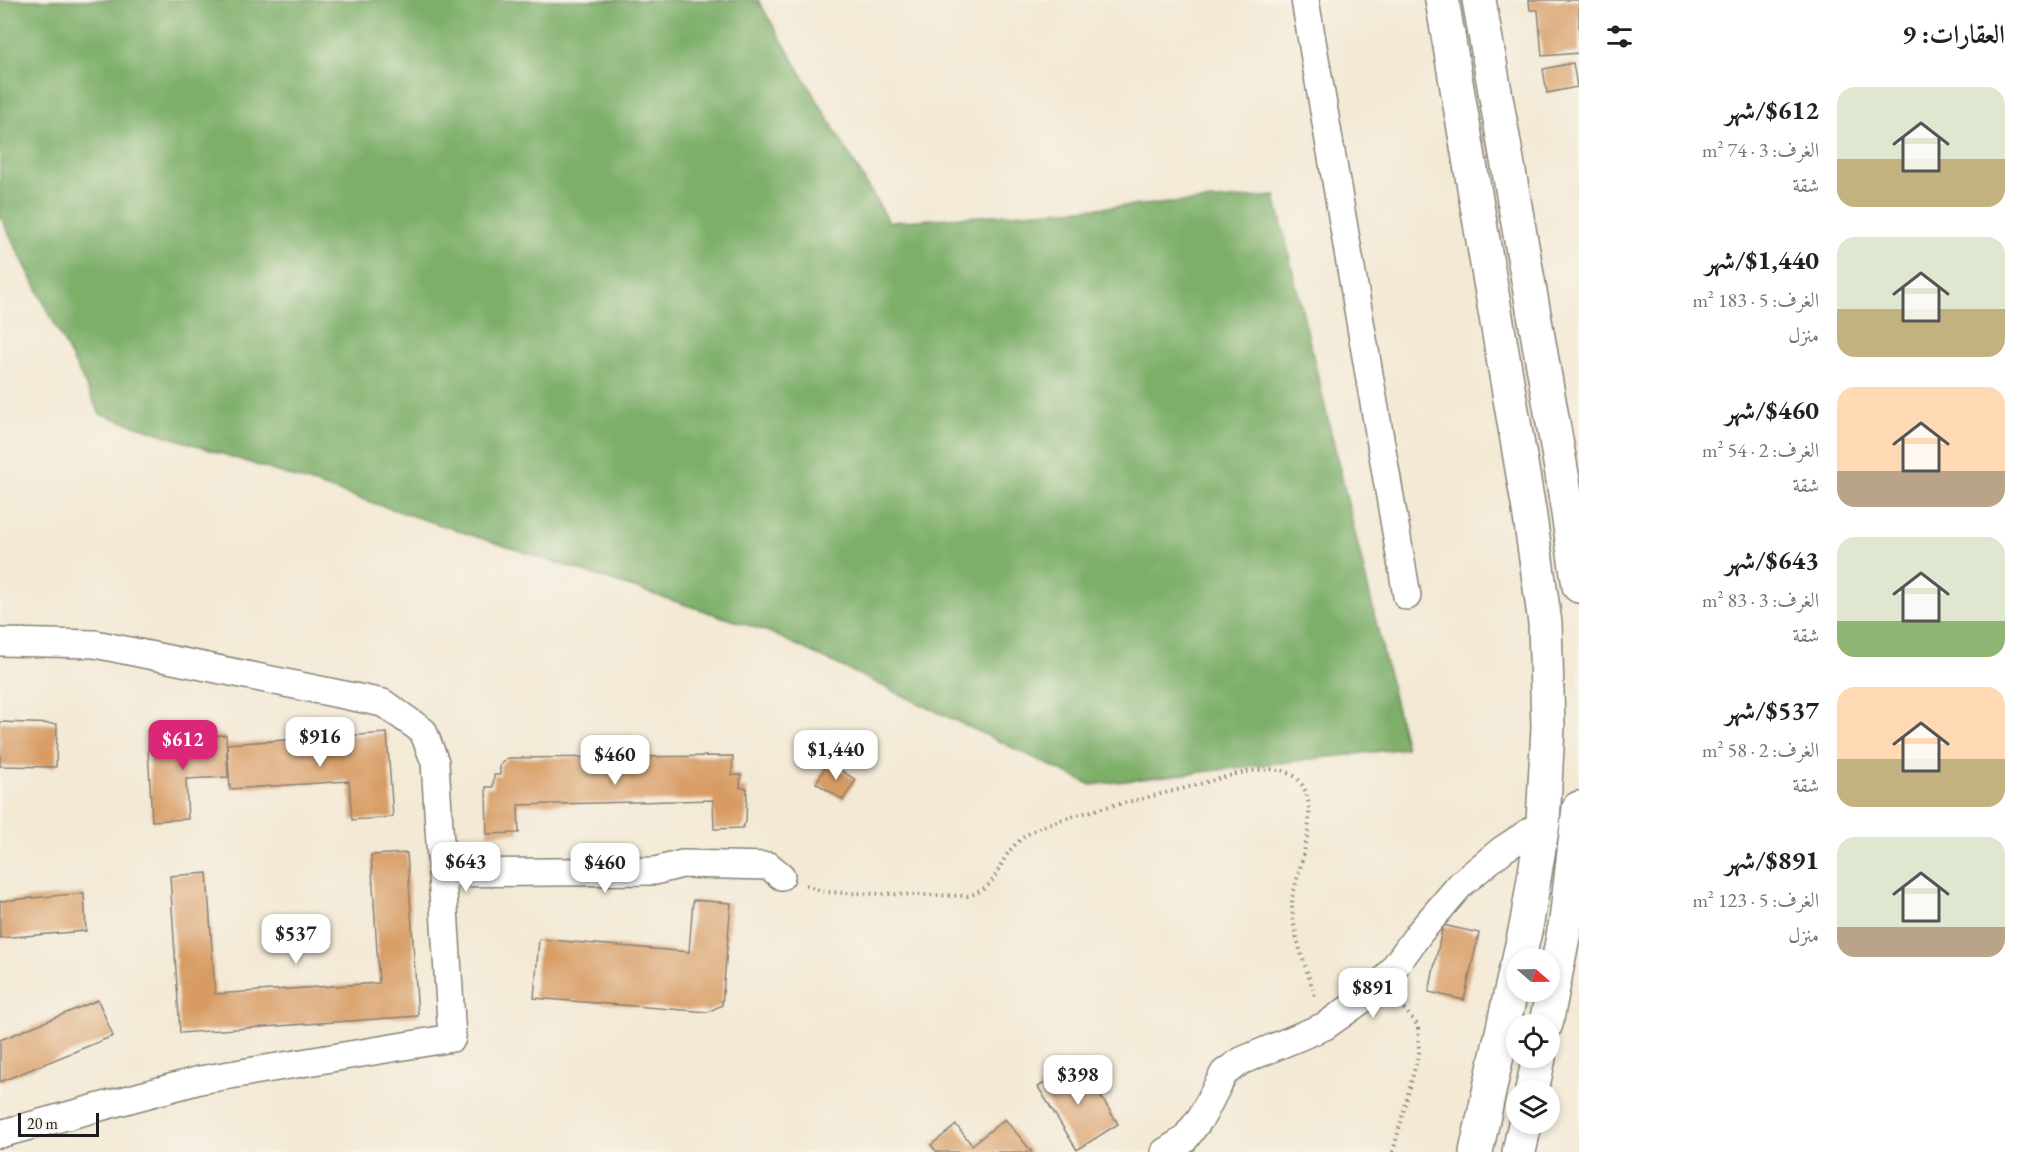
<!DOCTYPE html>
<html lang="ar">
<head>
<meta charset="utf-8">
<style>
	:root { --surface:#fff; --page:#f2f2f2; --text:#202124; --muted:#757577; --accent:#db2777 }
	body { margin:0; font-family:"EB Garamond",Amiri,serif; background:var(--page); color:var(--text); direction:rtl; height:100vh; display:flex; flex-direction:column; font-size:22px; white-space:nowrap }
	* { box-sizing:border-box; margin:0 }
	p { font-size:20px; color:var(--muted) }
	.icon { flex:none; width:33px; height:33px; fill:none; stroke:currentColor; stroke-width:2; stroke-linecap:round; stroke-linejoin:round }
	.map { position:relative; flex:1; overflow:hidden; direction:ltr }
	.sheet { display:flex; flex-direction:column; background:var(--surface); width:450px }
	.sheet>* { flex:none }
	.needle { width:39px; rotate:110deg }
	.controls { position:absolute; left:1506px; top:948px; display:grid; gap:12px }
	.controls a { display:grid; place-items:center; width:54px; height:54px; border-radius:50%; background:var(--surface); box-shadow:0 3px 9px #0003; font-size:30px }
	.scale { position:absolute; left:18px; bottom:15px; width:81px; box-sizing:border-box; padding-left:6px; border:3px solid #1c1c1c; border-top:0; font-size:16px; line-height:21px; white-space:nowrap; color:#1c1c1c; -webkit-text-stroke:4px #f7f3e8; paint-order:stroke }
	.price { position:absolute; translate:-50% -51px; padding:0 14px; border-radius:12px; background:#fff; color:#222; font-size:20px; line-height:39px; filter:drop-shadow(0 2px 3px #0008) }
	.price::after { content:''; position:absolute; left:50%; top:36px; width:18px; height:14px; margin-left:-9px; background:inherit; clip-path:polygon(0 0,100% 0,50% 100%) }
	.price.selected { background:var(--accent); color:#fff }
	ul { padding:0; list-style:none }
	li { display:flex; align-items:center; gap:18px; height:150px; padding:0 24px }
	li span { display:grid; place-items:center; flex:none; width:168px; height:120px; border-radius:18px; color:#555 }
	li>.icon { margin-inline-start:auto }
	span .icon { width:72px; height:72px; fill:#fffc; stroke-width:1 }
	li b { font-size:26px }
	h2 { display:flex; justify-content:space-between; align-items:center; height:72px; padding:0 24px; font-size:26px }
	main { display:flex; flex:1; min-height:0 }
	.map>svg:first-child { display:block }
	.forest { fill:#7daf69; stroke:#4c6642; stroke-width:1.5 }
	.building { fill:#d89b64 }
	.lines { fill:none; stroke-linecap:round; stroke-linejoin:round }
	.minor-casing { stroke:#888278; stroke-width:30 }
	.major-casing { stroke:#888278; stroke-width:36 }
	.path { stroke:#888278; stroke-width:4; stroke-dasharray:1.5 4.5; stroke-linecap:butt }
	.minor { stroke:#fff; stroke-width:27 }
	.major { stroke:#fff; stroke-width:33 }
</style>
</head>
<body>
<main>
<section class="sheet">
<h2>العقارات: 9<svg class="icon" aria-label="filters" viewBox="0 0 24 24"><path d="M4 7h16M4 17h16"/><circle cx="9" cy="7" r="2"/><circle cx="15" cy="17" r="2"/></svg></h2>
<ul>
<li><span style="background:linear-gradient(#dfe7d0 60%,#c2b280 0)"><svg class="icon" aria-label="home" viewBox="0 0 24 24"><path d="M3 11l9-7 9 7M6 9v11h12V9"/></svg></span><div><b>$612/شهر</b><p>الغرف: 3 · 74 m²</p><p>شقة</p></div></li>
<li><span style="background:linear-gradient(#dfe7d0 60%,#c2b280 0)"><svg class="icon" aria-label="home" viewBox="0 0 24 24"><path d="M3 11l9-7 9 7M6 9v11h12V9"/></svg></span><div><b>$1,440/شهر</b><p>الغرف: 5 · 183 m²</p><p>منزل</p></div></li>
<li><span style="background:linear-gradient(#ffd9b3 70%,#b9a48a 0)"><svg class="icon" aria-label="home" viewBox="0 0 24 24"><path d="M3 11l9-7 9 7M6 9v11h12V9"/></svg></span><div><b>$460/شهر</b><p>الغرف: 2 · 54 m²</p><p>شقة</p></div></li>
<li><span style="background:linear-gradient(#dfe7d0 70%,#8fb573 0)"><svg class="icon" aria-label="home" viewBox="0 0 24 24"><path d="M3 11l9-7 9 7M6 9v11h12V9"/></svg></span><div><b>$643/شهر</b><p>الغرف: 3 · 83 m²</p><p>شقة</p></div></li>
<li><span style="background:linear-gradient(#ffd9b3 60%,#c2b280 0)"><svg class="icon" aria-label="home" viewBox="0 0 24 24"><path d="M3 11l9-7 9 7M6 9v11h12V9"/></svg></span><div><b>$537/شهر</b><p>الغرف: 2 · 58 m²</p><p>شقة</p></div></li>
<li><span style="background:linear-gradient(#dfe7d0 75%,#b9a48a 0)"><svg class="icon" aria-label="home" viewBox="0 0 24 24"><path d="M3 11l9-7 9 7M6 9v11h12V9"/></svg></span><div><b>$891/شهر</b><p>الغرف: 5 · 123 m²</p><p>منزل</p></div></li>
</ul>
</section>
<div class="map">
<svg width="1579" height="1152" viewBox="0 0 1579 1152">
	<rect width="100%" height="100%" fill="#f7f3e8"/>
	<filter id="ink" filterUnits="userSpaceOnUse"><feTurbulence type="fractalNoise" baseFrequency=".0167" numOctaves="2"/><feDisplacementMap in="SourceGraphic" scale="12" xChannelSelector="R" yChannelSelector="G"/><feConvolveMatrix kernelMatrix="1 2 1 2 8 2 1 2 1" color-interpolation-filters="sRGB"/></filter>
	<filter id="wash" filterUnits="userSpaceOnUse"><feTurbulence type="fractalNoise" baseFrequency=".008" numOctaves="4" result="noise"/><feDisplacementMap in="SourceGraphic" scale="24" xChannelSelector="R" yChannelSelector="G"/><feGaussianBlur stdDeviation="1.35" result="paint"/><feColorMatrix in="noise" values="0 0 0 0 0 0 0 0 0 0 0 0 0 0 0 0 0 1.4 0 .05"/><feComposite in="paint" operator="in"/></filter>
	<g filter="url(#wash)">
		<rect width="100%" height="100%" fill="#f3e9d4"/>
		<polygon class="forest" points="0,0 758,0 889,222 1275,196 1406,748 1091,785 769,632 100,414 0,216"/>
		<g id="blocks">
			<g class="building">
				<polygon points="1529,0 1579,0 1579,53 1542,56 1538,10 1530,10"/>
				<polygon points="1573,63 1577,87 1547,93 1543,69"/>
				<polygon points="0,722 57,724 56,767 0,766"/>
				<polygon points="387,733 393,817 352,820 349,781 230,789 227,744"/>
				<polygon points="226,735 228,777 186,779 188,819 152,821 148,749 165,738"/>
				<polygon points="733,756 732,775 741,775 740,788 747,788 746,822 742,828 714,829 713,800 518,805 519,833 487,834 486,787 493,787 494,775 500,775 500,765 508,758"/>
				<polygon points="828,762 856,780 843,800 816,783"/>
				<polygon points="407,853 418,1016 180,1033 170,876 207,873 215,994 379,983 371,855"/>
				<polygon points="84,893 86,931 0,938 0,901"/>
				<polygon points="693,900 731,903 722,1005 708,1012 534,998 539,939 689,952"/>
				<polygon points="1443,925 1479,933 1464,1000 1429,992"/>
				<polygon points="98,1000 113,1036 0,1082 0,1040"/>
				<polygon points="1079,1061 1118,1124 1077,1150 1038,1087"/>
				<polygon points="1005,1119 1032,1152 937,1152 931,1145 956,1125 972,1145"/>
			</g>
		</g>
	</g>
	<g filter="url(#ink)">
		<use href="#blocks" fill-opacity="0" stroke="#888278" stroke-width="1.5"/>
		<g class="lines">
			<g class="minor-casing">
				<g id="minor">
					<polyline points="1305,0 1407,596"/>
					<polyline points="0,642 95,644 383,703 423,731 435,762 452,1038 200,1080 0,1134"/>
					<polyline points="442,873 655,871 682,864 769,866 781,876"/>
					<polyline points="1165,1152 1184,1140 1202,1116 1224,1073 1241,1061 1325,1026 1380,987 1420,932 1461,884 1502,850 1543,823"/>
				</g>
			</g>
			<g class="major-casing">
				<g id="major">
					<polyline points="1442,0 1529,510 1545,623 1548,727 1543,823 1527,922 1519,958"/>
					<polyline points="1479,0 1563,480 1579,586"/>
					<polyline points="1546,1024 1566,921 1579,808"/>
					<polyline points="1532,1090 1539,1058"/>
					<polyline points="1476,1152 1516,968"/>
					<polyline points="1519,1152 1525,1124"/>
				</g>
			</g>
			<g class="path">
				<path d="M806,885L824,892L845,893L968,896C994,888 994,876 1006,856C1016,841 1028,833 1043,826C1090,809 1140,800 1189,787C1212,781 1255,766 1278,770C1287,771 1296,775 1301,783C1321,811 1299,868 1292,898C1291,933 1306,966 1316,999"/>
				<polyline points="1393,1152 1419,1052 1418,1026 1401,1005"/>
			</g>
			<use href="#minor" class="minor"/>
			<use href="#major" class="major"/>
		</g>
	</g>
</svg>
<div class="controls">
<a><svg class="needle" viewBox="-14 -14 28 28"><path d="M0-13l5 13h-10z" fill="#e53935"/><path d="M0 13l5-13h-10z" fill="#757577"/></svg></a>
<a><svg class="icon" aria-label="locate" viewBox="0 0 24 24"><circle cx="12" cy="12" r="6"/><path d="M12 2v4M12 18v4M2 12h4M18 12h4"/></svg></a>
<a><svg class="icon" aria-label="layers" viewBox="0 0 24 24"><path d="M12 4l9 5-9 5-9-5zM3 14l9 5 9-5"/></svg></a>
</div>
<div class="scale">20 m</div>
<b class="price" style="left:320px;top:768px">$916</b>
<b class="price selected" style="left:183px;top:771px">$612</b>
<b class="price" style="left:836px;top:781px">$1,440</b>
<b class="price" style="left:615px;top:786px">$460</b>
<b class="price" style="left:466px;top:893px">$643</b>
<b class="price" style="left:605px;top:894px">$460</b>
<b class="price" style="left:296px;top:965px">$537</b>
<b class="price" style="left:1373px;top:1019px">$891</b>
<b class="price" style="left:1078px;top:1106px">$398</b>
</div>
</main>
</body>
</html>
